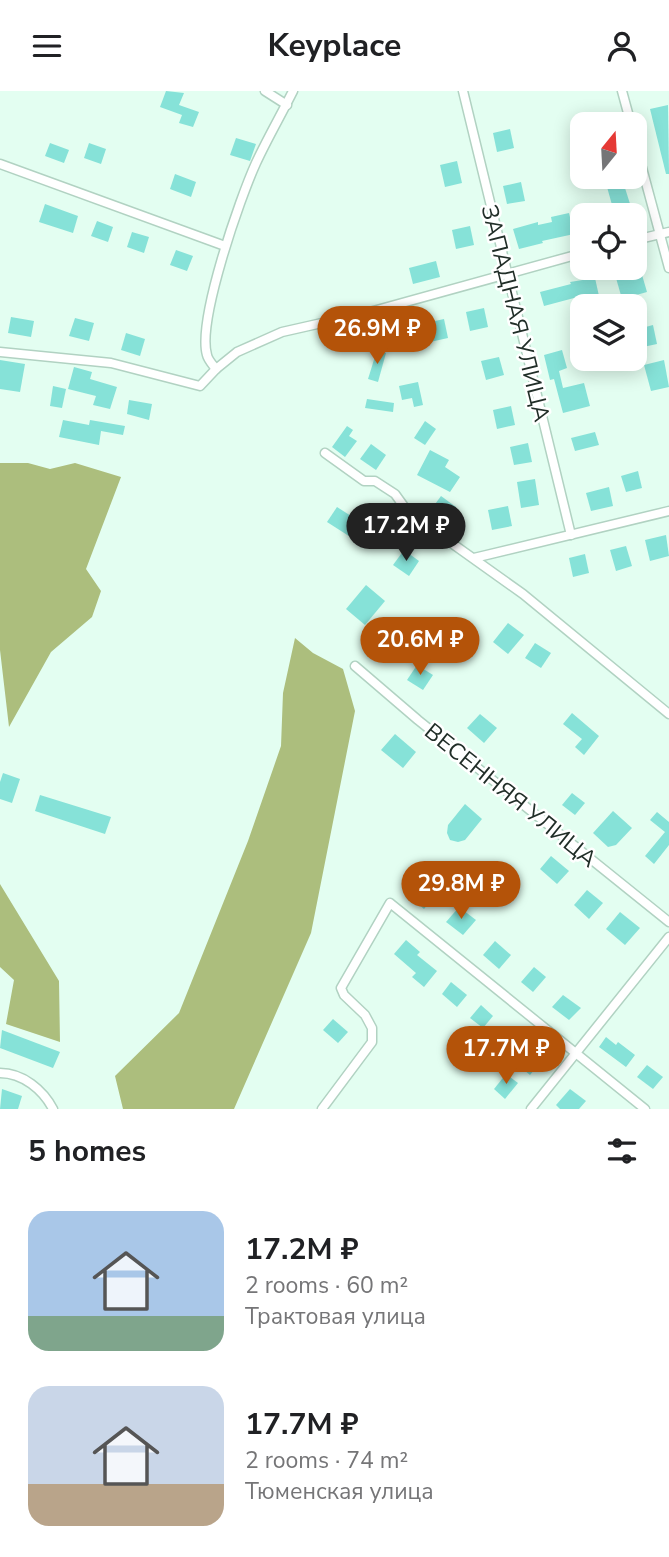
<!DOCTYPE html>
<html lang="en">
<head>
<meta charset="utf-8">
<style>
	:root { --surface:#fff; --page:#f2f2f2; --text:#202124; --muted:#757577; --accent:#b45309 }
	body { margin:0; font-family:"Nunito Sans",sans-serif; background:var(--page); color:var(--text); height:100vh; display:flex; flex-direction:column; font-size:26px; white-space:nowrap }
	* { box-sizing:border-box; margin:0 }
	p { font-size:23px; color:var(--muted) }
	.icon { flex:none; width:38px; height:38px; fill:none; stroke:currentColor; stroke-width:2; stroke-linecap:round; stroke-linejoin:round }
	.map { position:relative; height:1018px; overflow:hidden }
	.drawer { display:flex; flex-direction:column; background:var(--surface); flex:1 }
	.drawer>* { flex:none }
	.needle { width:46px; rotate:18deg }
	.tools { position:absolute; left:570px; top:21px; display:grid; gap:14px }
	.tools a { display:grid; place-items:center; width:77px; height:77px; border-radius:14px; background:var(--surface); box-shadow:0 4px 18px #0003; font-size:35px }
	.price { position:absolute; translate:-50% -60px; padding:0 16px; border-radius:24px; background:var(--accent); color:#fff; font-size:23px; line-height:46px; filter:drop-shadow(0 2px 4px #0008) }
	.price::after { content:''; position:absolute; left:50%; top:42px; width:21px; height:16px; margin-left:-10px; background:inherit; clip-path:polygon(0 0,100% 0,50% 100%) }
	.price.selected { background:#222; color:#fff }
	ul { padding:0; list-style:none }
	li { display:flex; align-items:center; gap:21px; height:175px; padding:0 28px }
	li span { display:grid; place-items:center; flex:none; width:196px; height:140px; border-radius:21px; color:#555 }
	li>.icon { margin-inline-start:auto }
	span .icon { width:84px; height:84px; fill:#fffc; stroke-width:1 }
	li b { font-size:30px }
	h2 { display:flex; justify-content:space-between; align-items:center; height:84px; padding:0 28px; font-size:30px }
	header { display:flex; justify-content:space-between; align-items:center; height:91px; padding:0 28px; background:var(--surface); font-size:32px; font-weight:700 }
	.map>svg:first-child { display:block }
	.forest { fill:#acbe7d }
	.building { fill:#86e2d8 }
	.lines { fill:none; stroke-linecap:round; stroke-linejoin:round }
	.minor-casing { stroke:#b1d2c2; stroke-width:11 }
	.minor { stroke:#fff; stroke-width:8 }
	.labels { text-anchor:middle; stroke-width:5; stroke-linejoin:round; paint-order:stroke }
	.street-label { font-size:23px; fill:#212e28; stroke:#fff }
</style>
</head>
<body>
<header><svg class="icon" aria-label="menu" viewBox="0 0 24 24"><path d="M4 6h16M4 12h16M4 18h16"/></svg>Keyplace<svg class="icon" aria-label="person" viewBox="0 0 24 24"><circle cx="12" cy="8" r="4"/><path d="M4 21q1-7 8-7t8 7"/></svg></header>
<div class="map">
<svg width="669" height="1018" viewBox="0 0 669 1018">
	<rect width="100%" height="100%" fill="#e3fef1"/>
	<g class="forest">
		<polygon points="0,372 28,372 50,378 75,372 121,386 86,478 101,500 92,526 51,561 9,636 0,559"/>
		<polygon points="295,547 313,562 343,578 355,620 311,842 234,1018 123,1018 115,985 179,922 248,750 281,655 283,602"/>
		<polygon points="0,793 59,890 60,951 6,933 14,889 0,876"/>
	</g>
	<g class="building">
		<polygon points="166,0 184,2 179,14 199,21 193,36 179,32 182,24 160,16"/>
		<polygon points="668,14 669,83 666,83 650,18"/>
		<polygon points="510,38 514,57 497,61 493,42"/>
		<polygon points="236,47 256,53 250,70 230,64"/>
		<polygon points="50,52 69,59 64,72 45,65"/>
		<polygon points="89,52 106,58 101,73 84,67"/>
		<polygon points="457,70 462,92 445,96 440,74"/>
		<polygon points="175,83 196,91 191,106 170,98"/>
		<polygon points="601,86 619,86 622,98 625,97 631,116 614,121 607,96 603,97"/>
		<polygon points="521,91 525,110 507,113 503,95"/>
		<polygon points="45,113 78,125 73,142 39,131"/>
		<polygon points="569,122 574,143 542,150 543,152 519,158 513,138 538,131 538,134 552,131 551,126"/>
		<polygon points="97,130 113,136 108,151 91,145"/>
		<polygon points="470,135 474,154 456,158 452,139"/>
		<polygon points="132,141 149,146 144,162 127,156"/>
		<polygon points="176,159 193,165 187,180 170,174"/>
		<polygon points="436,170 440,186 413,193 409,177"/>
		<polygon points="626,177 640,177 647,201 622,208 614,180"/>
		<polygon points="595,187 599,205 575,210 574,207 544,215 540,201 571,193 570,191"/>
		<polygon points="484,217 488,236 470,240 466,221"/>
		<polygon points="11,226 34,230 31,246 8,242"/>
		<polygon points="75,227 94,232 89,250 69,245"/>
		<polygon points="444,228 448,247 430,251 426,232"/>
		<polygon points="653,234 657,253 643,256 638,238"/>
		<polygon points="406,236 410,255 392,259 388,240"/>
		<polygon points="126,242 145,248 140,265 121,259"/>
		<polygon points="377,259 386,262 378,291 368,288"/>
		<polygon points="562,259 567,277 559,280 563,297 584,292 590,315 563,322 554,288 550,289 544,264"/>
		<polygon points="499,266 504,284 486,289 481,270"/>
		<polygon points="0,269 25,273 20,301 0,298"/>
		<polygon points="664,269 669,296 651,300 644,274"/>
		<polygon points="74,276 92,281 90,288 117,296 110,318 93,314 96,305 68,298"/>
		<polygon points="418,291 423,314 414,316 412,307 402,309 399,295"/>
		<polygon points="53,295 66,298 62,317 50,315"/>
		<polygon points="367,308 394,312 393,321 365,317"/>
		<polygon points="129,309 152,313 149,329 127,323"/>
		<polygon points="511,315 515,334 497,338 493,319"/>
		<polygon points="63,329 89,334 90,329 125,335 123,344 101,340 99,354 59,346"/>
		<polygon points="425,330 436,338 425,354 414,347"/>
		<polygon points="347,335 353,339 349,345 357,350 345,366 332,356"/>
		<polygon points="595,341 599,354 575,360 571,347"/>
		<polygon points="528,352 532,371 514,374 510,356"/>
		<polygon points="371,353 386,364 376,379 360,368"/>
		<polygon points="430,359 449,369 445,376 460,386 450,401 417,384"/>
		<polygon points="638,380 642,397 626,401 621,385"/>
		<polygon points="535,388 539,414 521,417 517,391"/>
		<polygon points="609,396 613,415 591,420 586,402"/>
		<polygon points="441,405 456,416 446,431 430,420"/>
		<polygon points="508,415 512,435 492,439 488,419"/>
		<polygon points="337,416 376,441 366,456 327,431"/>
		<polygon points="666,444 669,465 650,470 645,449"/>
		<polygon points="626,455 632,475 616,480 610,459"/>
		<polygon points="404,459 419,470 409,485 393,474"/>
		<polygon points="585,463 589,482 573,486 569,467"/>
		<polygon points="366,494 385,510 365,534 346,518"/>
		<polygon points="508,532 524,544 508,563 493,551"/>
		<polygon points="535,552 551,562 541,577 525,567"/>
		<polygon points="417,574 433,584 423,599 407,589"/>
		<polygon points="572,622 599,645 584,664 575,656 582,648 563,633"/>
		<polygon points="480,623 497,637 484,652 467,637"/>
		<polygon points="395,643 416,661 403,677 381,659"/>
		<polygon points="3,682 20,688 12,712 0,708 0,691"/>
		<polygon points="572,702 585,712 575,724 562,714"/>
		<polygon points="40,704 111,726 105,743 35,720"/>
		<polygon points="465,713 482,728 465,749 458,751 450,749 447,742 448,734"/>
		<polygon points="613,720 632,737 616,754 608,756 593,742"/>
		<polygon points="657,721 669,731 669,754 654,773 645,765 665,741 650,729"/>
		<polygon points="551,765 569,780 557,793 540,778"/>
		<polygon points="416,784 437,802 424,818 403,800"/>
		<polygon points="587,799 603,812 589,828 574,814"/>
		<polygon points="459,816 476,829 463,844 446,831"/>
		<polygon points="620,821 640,837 625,854 606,838"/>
		<polygon points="406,849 420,861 417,864 437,880 424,896 412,886 416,882 394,863"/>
		<polygon points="495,850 511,864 499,878 483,864"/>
		<polygon points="534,876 546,886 533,901 521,891"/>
		<polygon points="451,891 467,904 457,916 442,903"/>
		<polygon points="563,904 581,917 569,929 552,916"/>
		<polygon points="481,914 493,925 483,937 470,927"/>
		<polygon points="333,928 348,941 338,952 323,939"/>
		<polygon points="2,939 60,961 53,977 0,957"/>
		<polygon points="606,946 616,954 618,951 635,964 626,976 599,956"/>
		<polygon points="528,953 544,967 530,984 513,970"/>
		<polygon points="647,974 663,986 653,998 637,986"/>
		<polygon points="506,983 518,992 505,1008 494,998"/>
		<polygon points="2,998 22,1005 18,1018 0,1018"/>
		<polygon points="570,998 586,1010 579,1018 560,1018 556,1014"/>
	</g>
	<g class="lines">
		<g class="minor-casing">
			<g id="minor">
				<polyline points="265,0 287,14"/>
				<polyline points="463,0 571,444"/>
				<polyline points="622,0 631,33"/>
				<polyline points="635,51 669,177"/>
				<polyline points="0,73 225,155"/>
				<polyline points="635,149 669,141"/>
				<polyline points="0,261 111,272 200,295 216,278 237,261 282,241 366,222 583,162"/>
				<path d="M216,278C213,274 208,269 207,264C197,230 240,107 256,72C267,48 281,24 293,0"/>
				<polyline points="325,362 364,390 375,390 395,403 408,421 523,503 669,623"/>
				<polyline points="474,467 669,420"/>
				<polyline points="355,575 418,629 669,831"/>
				<path d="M0,982C23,982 43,999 53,1018"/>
				<polyline points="322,1018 372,951 372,937 365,924 344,904 341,897 390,812 645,1018"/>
				<polyline points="531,1018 669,846"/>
			</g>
		</g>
		<use href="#minor" class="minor"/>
	</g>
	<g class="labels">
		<g class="street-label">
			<text transform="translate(516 222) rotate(76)" y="8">ЗАПАДНАЯ УЛИЦА</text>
			<text transform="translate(511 704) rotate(39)" y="8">ВЕСЕННЯЯ УЛИЦА</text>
		</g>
	</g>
</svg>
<div class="tools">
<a><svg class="needle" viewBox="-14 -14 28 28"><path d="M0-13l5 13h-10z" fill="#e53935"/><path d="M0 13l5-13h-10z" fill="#757577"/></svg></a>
<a><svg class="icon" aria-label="locate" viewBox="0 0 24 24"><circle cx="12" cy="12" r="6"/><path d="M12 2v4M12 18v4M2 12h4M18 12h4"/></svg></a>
<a><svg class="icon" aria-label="layers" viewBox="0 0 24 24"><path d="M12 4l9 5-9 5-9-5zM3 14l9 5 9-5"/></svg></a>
</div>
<b class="price" style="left:377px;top:275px">26.9M ₽</b>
<b class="price selected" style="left:406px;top:472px">17.2M ₽</b>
<b class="price" style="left:420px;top:586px">20.6M ₽</b>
<b class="price" style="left:461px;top:830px">29.8M ₽</b>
<b class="price" style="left:506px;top:995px">17.7M ₽</b>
</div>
<section class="drawer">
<h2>5 homes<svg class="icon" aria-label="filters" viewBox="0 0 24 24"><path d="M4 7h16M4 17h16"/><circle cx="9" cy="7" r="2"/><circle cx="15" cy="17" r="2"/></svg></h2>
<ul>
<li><span style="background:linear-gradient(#a9c7e8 75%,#7fa58c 0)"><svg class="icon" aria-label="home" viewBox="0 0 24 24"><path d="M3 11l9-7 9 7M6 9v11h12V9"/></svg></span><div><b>17.2M ₽</b><p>2 rooms · 60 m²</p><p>Трактовая улица</p></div></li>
<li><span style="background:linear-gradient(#c9d6e8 70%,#b9a48a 0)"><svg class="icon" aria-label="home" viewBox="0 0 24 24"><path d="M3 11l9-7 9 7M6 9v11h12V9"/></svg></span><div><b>17.7M ₽</b><p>2 rooms · 74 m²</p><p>Тюменская улица</p></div></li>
</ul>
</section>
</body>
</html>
